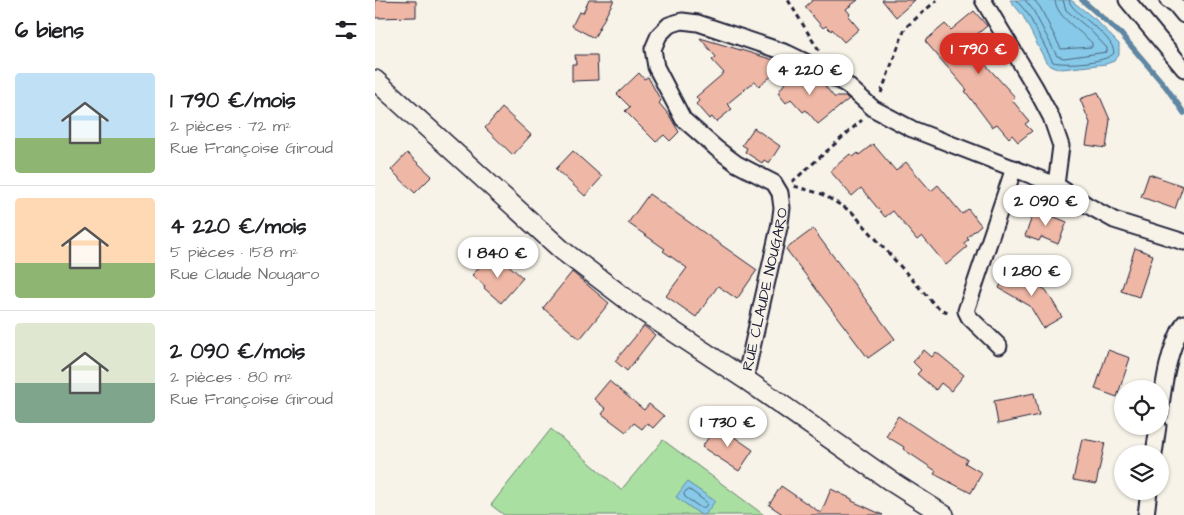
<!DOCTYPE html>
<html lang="fr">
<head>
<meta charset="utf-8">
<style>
	:root { --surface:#fff; --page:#f2f2f2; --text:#202124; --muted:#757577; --line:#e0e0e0; --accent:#d93025 }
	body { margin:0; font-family:"Architects Daughter",sans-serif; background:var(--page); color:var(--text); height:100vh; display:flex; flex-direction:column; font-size:19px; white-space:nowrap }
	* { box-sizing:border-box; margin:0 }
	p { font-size:16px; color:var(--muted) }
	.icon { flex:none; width:28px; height:28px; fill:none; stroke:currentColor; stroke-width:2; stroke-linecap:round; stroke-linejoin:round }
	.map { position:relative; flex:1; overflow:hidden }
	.details { display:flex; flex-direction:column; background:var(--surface); width:375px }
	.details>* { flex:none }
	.buttons { position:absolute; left:739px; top:380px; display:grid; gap:10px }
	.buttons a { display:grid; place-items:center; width:55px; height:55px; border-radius:50%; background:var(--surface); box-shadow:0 1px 4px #0004; font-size:25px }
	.price { position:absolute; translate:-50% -42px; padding:0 11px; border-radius:18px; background:#fff; color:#222; font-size:16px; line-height:32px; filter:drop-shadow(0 1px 2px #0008) }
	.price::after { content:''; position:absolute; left:50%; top:30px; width:15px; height:11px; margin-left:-8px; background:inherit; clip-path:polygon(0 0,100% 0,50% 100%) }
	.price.active { background:var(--accent); color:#fff }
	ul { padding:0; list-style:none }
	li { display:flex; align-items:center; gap:15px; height:125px; padding:0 15px }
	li+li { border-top:1px solid var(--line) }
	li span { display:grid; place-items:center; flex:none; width:140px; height:100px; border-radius:5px; color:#555 }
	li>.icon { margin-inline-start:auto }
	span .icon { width:60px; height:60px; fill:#fffc; stroke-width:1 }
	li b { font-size:21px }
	h2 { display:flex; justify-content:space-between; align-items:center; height:60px; padding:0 15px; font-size:21px }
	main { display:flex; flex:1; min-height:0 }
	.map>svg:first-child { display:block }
	.green { fill:#aadfa2; stroke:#66806e }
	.water { fill:#87c9e8; stroke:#5f86a3 }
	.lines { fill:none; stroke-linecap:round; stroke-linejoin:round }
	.shore { stroke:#4a6580; stroke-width:1 }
	.stream { stroke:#5f86a3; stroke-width:5.5 }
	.building { fill:#efb7a5; stroke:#22223b }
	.minor-casing { stroke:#22223b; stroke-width:19 }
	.tertiary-casing { stroke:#22223b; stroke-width:22 }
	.path { stroke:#22223b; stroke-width:3; stroke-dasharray:5 4; stroke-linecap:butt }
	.minor { stroke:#f7f3e8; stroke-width:15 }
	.tertiary { stroke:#f7f3e8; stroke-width:19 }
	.labels { text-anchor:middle; stroke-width:4; stroke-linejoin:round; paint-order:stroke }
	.street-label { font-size:15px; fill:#22223b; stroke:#f7f3e8 }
</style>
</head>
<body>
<main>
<section class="details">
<h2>6 biens<svg class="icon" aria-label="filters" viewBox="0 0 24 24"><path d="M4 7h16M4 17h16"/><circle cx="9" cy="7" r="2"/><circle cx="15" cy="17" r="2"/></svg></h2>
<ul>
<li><span style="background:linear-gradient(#bfe0f5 65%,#8fb573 0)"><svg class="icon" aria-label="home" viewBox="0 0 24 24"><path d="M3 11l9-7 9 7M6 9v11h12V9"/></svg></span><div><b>1 790 €/mois</b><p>2 pièces · 72 m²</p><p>Rue Françoise Giroud</p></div></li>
<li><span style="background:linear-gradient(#ffd9b3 65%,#8fb573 0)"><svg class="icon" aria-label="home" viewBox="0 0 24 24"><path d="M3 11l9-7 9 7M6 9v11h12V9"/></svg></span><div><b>4 220 €/mois</b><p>5 pièces · 158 m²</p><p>Rue Claude Nougaro</p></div></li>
<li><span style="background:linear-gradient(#dfe7d0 60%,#7fa58c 0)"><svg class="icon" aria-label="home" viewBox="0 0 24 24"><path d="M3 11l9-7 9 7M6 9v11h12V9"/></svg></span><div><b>2 090 €/mois</b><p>2 pièces · 80 m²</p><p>Rue Françoise Giroud</p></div></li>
</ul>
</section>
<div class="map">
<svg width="809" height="515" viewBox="0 0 809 515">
	<rect width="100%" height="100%" fill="#f7f3e8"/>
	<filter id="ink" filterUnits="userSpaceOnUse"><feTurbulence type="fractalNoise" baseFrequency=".02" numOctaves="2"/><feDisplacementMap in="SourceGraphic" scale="10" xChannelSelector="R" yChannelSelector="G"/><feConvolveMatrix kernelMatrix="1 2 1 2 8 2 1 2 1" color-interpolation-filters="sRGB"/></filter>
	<g filter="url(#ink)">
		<polygon class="green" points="176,429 246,490 288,440 389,515 129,515 116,505"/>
		<g class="water">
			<polygon points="635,0 696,0 721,20 744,44 744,55 739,61 731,64 687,69 676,66 671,62 648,16"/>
			<polygon points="312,482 340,501 330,515 326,515 301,497"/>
		</g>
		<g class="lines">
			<g class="shore">
				<path d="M641,0L653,14L678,62C690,65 731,63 739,53C738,33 695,13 694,0"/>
				<polyline points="650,0 658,10 682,56 689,58 732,52 732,48 713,28 691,10 688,0"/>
				<path d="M659,0L665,7L686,49L717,47V43C706,31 681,17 680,0"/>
				<polygon points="312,490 315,490 331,502 332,504 329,508 326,508 310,497 309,494"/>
			</g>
			<polyline class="stream" points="707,0 746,34 791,87 809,113"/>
		</g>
		<g class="building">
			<polygon points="0,0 41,1 41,17 0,18"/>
			<polygon points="214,0 239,0 219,38 197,26 204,12 208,13"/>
			<polygon points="438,0 483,0 471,9 475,14 473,16 484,29 469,42 457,29 456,31 451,26 448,28 430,7"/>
			<polygon points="507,0 540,0 521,17"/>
			<polygon points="599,11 612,26 600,36 618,56 609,63 640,97 637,100 654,121 650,124 657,131 643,142 637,135 634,138 622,124 617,127 590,91 592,90 550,41 570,24 576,30"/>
			<polygon points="325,38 369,51 412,64 384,86 380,81 352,104 357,109 341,122 337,117 334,119 321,104 324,101 321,97 349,73 337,60 341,57"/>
			<polygon points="200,55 222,55 223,80 197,81 197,64 201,64"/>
			<polygon points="420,68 446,81 459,97 471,97 474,99 443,124 431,110 428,112 416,99 411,103 403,93"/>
			<polygon points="264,73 269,79 273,77 286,101 284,103 294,115 304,132 295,141 289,135 281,142 250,111 255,107 242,94"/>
			<polygon points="723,92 735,120 731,148 711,145 715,123 705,99"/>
			<polygon points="127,108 156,135 138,155 110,128"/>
			<polygon points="379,128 405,146 394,163 389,160 387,163 370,152 372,148 367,145"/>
			<polygon points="498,144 521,171 531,162 556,191 563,185 587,214 593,209 606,225 592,237 594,239 589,243 592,247 571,265 547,236 542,240 518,211 510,217 486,188 477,196 455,171 475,154 478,157 483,153 484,155"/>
			<polygon points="198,151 227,177 210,196 181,169"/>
			<polygon points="32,153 57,176 40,193 16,170"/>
			<polygon points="774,174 808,186 800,209 766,197"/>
			<polygon points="274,194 382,270 362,299 343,286 321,317 291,296 312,268 288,251 290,249 253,223"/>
			<polygon points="660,209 692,222 683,244 666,237 664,241 650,236"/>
			<polygon points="438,229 520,339 493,358 411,249"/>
			<polygon points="760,248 778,255 764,297 746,291"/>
			<polygon points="113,258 117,262 121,259 126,264 129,261 148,278 126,303 109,288 110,286 97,275"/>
			<polygon points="634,269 671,290 687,317 668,328 655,306 624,288"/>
			<polygon points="197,272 234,303 205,339 168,308"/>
			<polygon points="269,326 280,335 252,371 240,361"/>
			<polygon points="549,350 557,357 561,352 589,375 576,391 566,383 561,390 542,374 546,370 538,362"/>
			<polygon points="733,350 755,358 742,397 720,389"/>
			<polygon points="234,381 269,410 274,404 289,416 278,428 272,423 267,429 259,423 251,432 227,414 231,409 219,399"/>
			<polygon points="659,393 664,415 623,424 619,401"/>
			<polygon points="523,416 565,444 592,459 590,463 607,473 596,493 559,474 561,471 528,449 529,447 511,436"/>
			<polygon points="342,425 378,450 364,471 327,447"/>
			<polygon points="707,439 730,443 721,484 698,480"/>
			<polygon points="406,486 446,513 456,489 477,499 477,501 508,515 409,515 394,505"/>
		</g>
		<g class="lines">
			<g class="minor-casing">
				<g id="minor">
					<polyline points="608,0 660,87 676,117 686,146 681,185 712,205 739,220 809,242"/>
					<polyline points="752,0 809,69"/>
					<polyline points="793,0 800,4 809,15"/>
					<polyline points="624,346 594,317 591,311 639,168"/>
					<path id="s1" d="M370,379L405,223L407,208L405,193L399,183L362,164L342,149L308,119L281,67L278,49L284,35L294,25L307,21L323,23L412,53L443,68L472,85L499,109L537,129L681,185"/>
					<path d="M785,413C789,382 793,350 809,323"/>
					<polyline points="779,454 783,426"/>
					<polyline points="771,515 774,491"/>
				</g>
			</g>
			<g class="tertiary-casing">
				<polyline id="tertiary" points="0,80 188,251 263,308 370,379 517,482 569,515"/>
			</g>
			<g class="path">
				<polyline points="413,0 444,51"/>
				<polyline points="506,93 530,28 562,0"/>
				<polyline points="417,182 487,120"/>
				<polyline points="419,186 447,194 477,212 559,304 567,310 576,313"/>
			</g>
			<use href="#minor" class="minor"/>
			<use href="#tertiary" class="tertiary"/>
		</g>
	</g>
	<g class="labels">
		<g class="street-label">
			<text dy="5" stroke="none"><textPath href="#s1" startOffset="92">RUE CLAUDE NOUGARO</textPath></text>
		</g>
	</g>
</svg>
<div class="buttons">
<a><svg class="icon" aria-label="locate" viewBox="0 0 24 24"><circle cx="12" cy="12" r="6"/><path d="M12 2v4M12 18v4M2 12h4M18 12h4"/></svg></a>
<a><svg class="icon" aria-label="layers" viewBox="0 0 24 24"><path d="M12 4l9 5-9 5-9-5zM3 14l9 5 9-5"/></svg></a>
</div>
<b class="price active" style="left:604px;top:75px">1 790 €</b>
<b class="price" style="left:435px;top:96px">4 220 €</b>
<b class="price" style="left:671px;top:227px">2 090 €</b>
<b class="price" style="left:123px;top:279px">1 840 €</b>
<b class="price" style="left:657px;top:297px">1 280 €</b>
<b class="price" style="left:353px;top:448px">1 730 €</b>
</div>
</main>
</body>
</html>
